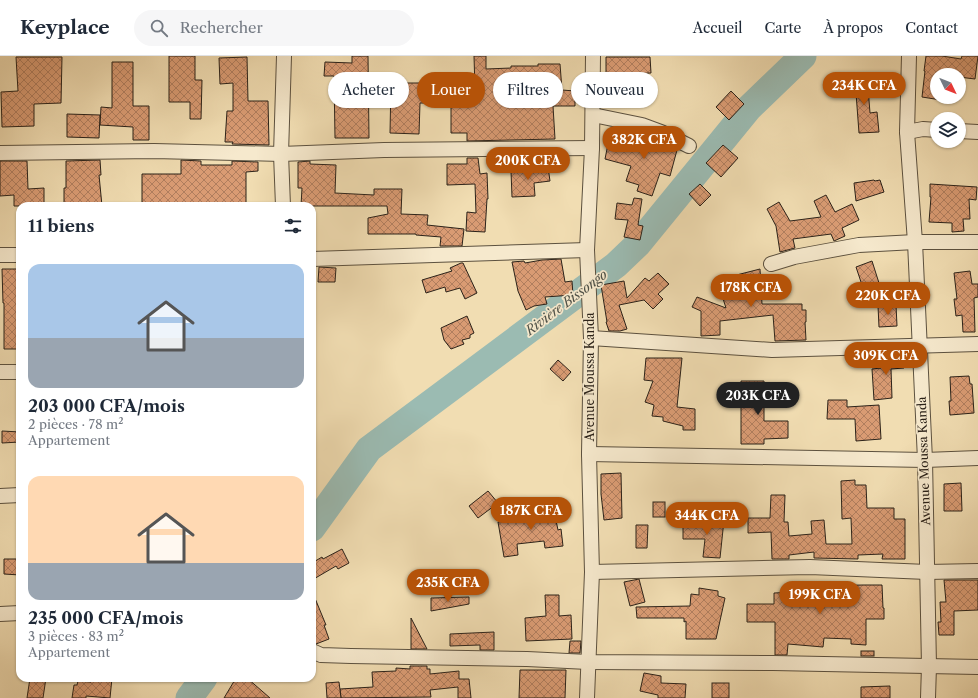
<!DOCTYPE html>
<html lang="fr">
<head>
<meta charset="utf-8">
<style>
	:root { --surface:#fff; --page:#f6f6f7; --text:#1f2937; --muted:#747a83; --line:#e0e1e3; --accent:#b45309 }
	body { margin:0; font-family:"Libre Caslon Text",serif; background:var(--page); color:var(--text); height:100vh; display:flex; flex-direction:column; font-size:15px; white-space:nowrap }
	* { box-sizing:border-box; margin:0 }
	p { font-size:13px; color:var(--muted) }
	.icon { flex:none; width:22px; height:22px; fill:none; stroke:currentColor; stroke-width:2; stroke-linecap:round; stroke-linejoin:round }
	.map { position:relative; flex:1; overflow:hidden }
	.side { position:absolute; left:16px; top:146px; width:300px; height:480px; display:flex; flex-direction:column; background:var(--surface); border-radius:12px; box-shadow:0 1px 3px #0004 }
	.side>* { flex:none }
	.guide { position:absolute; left:328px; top:16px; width:380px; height:36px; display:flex; gap:8px }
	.needle { width:26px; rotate:133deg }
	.buttons { position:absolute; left:930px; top:12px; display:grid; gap:8px }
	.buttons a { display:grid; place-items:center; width:36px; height:36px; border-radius:50%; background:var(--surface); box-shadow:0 1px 3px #0004; font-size:20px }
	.price { position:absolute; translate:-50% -34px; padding:0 9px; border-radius:14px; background:var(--accent); color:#fff; font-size:13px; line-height:26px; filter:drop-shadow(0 1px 2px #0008) }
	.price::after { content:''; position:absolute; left:50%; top:24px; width:12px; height:9px; margin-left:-6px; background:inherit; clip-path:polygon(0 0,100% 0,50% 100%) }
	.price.active { background:#222; color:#fff }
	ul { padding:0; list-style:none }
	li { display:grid; align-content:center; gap:8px; height:212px; padding:0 12px }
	li span { display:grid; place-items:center; height:124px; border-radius:12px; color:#555 }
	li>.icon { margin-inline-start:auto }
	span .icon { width:72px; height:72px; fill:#fffc; stroke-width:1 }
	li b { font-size:17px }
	h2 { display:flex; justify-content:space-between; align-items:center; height:48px; padding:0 12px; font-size:17px }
	.chip { padding:0 14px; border-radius:18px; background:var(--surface); box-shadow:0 1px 3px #0004; font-size:14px; line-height:36px }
	.chip.active { background:var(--accent); color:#fff }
	header { display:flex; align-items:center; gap:24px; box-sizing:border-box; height:56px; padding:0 20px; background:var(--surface); border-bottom:1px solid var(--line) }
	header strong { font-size:19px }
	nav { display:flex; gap:22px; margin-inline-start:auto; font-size:14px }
	.search { width:280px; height:36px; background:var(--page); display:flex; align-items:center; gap:10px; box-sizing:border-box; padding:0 14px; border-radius:22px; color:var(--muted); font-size:15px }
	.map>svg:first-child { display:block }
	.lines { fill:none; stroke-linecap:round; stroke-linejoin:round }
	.river { stroke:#9bbbb2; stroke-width:27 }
	.building { fill:url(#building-cross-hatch); stroke:#2b2219 }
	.street-casing { stroke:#5c513f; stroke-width:16 }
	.street { stroke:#f6e9cd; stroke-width:14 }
	.labels { text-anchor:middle; stroke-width:3.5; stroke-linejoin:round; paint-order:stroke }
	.street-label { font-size:12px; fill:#2b2219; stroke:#f6e9cd }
	.water-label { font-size:13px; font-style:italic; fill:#4d5047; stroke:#f6e9cd }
</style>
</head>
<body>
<header>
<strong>Keyplace</strong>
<div class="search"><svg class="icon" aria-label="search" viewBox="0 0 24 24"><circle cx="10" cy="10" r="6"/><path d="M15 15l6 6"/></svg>Rechercher</div>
<nav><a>Accueil</a><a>Carte</a><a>À propos</a><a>Contact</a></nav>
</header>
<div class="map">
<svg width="978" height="642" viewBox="0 0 978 642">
	<defs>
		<pattern id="building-cross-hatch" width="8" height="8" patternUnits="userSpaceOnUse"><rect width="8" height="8" fill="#d99b73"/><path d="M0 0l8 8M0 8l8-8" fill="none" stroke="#b07e5e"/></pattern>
	</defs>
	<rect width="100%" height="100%" fill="#f1ddb2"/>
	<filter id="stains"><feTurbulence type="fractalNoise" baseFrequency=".005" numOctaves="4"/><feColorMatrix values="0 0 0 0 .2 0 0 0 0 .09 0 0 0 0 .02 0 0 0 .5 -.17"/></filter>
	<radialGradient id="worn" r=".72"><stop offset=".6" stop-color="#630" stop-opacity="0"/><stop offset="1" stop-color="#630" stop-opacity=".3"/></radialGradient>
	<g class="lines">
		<g class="river">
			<polyline points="312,472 369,393 616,209 638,188 749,52 803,0"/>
			<polyline points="189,642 204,622"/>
		</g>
	</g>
	<g class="building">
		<polygon points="169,0 195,0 195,24 202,24 201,63 190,63 190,46 169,46"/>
		<polygon points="352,0 368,0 369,82 335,82 334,20 324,20 325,6 352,7"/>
		<polygon points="474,0 486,0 486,13 511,12 511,10 538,10 538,8 560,8 562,34 575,35 575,50 553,50 555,83 467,85 467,77 451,77 451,47 420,47 419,78 390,77 391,27 425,27 425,21 451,21 451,34 475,33"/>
		<polygon points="926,0 942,0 961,3 962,0 978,0 975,23 959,21 959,19 937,19 937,41 941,41 941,44 922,41 925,15 924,15"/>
		<polygon points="16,1 62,1 61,47 34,48 34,70 2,71 1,36 18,35"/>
		<polygon points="247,1 248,45 268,45 269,89 232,88 233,86 225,86 227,55 233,55 233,27 220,28 219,2"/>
		<polygon points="606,1 650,1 651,17 628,18 628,32 610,32 610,17 606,17"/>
		<polygon points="112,6 133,6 133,50 149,50 149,84 133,84 133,71 100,69 101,51 112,52"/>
		<polygon points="867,19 870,57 877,56 879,76 859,77 856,37 852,37 850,21"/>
		<polygon points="731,35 744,48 729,64 716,51"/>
		<polygon points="67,58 100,59 99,82 67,81"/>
		<polygon points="629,75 658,84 677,94 670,120 660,117 652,140 637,135 639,129 626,125 631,110 605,103 608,88 623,92"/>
		<polygon points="723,89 738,102 721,121 706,107"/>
		<polygon points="467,102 478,102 480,118 487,117 488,143 487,143 485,176 466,175 467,156 476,157 475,128 447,129 447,108 467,108"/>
		<polygon points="100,104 101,119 99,119 102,150 67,150 67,147 64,147 64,132 66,132 66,105"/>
		<polygon points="181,104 201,105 201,109 232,109 232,105 258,106 258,115 246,116 246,150 142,150 142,118 181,118"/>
		<polygon points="0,105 27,105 28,133 44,132 44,147 36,147 36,150 14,150 14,139 0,140"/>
		<polygon points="310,105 310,108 336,109 335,137 374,139 374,133 402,133 401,158 428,159 427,169 464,173 462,190 440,190 441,181 416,179 416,178 368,178 368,162 388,158 387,150 301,150 302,132 298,132 298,106"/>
		<polygon points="548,111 550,125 534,127 535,140 512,141 511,115"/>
		<polygon points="874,124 875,125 880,124 884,136 856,145 854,127"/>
		<polygon points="700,128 711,139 700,150 689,138"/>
		<polygon points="930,128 977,131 976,144 969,143 970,163 963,163 964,175 952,176 952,167 929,166 931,141 930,141"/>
		<polygon points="826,139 835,156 852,148 859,164 842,172 845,180 834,185 831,178 793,183 795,192 780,196 776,170 767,153 779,146 790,165 821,161 814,145"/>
		<polygon points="634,142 642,143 638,169 643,170 640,184 624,181 628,164 615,163 617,147 632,149"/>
		<polygon points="561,203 565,226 572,225 573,239 545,241 547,248 534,250 526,254 518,235 512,206 524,205 525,207 542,204"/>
		<polygon points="872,205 879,227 863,232 856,211"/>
		<polygon points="461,207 463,207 477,237 465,243 460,232 446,236 445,231 426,237 422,224 452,215 450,212"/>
		<polygon points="319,211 336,212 335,226 318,226"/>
		<polygon points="2,213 20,213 20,293 4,293 4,247 3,247"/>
		<polygon points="760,213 762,248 802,248 802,254 806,254 806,266 805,266 806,284 775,285 773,259 720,265 720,279 701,280 701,255 692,251 697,241 726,252 717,224"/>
		<polygon points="970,215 972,228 978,228 978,241 974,242 975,276 963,276 962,259 956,260 954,243 957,243 954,217"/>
		<polygon points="658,217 669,228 658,238 663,243 653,253 644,244 619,249 627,273 620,275 609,275 606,266 607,266 601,229 624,225 627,242 645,222 649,225"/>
		<polygon points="896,249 897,270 879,271 878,250"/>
		<polygon points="467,260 474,277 470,279 470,282 462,284 464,288 451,293 444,284 441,272"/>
		<polygon points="904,299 904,312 891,313 892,342 874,344 872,313 881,312 880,300"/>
		<polygon points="646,302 682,302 677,351 695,353 695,374 683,374 683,370 663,365 663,361 652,360 654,349 645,346 653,325 644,324"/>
		<polygon points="558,304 571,316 563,325 550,313"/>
		<polygon points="969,320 970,328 972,328 974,357 950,359 949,345 951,345 950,321"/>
		<polygon points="741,325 764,325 764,365 788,365 788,382 764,383 764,388 741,388"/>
		<polygon points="828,344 847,344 847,351 879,349 881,383 856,385 855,363 827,363"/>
		<polygon points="2,375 20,376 20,386 2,387"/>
		<polygon points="621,417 622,462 604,464 601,438 601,418"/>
		<polygon points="855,424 855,429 866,429 867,452 894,452 894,463 905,463 905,503 882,503 883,498 858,499 858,503 814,502 814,496 789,499 789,503 772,503 771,476 748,477 748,462 770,462 771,439 785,439 784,466 788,466 789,480 812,478 811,465 824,464 826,488 852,488 851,462 842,463 841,425"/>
		<polygon points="961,427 962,455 944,455 944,428"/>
		<polygon points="488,435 498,447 478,462 469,450"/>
		<rect x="653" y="446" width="12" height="15"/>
		<polygon points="553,450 558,474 561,473 563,490 545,492 544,485 517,488 518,499 504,501 498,466 530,462 529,453"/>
		<polygon points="706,463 724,464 720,502 703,501 705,483 683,483 683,467 706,467"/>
		<polygon points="636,469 648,469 647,492 636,492"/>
		<polygon points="342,493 349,507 338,513 336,510 312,524 312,507 322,501 323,503"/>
		<polygon points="4,503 20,503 20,519 4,518"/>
		<polygon points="639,523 645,546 630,550 624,526"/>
		<polygon points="944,524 978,524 978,554 954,555 954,579 939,579 938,566 941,566 940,546 946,546"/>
		<polygon points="863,529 882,529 883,552 884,552 884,563 866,563 866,589 851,588 851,583 824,582 823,591 788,588 787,599 775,599 775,566 747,566 747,548 774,548 774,537 818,535 817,530"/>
		<polygon points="699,532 718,535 718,540 725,542 716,583 686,583 686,565 684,566 684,562 637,562 636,551 690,550 691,538 699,539"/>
		<polygon points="312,535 326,569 324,569 329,583 316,588 312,587"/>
		<polygon points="545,539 559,539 559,560 571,559 572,583 526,585 525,562 546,560"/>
		<polygon points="469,541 469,548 431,555 431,542"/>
		<polygon points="411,562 427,593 411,593"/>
		<polygon points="494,576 494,594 480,594 480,589 450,590 450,578"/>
		<polygon points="570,585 581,585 580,597 569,597"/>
		<rect x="861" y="595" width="13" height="5"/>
		<polygon points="410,610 427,610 427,613 430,613 430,618 459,615 459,623 469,623 471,642 458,642 458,631 430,634 431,641 341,642 340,633 373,631 372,616 396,615 396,612 410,613"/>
		<polygon points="520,614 566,614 565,642 519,642"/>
		<polygon points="644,617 661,620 661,627 686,628 685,642 658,642 658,639 640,635"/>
		<polygon points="30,622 46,622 43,642 27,642"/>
		<polygon points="91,622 112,622 110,642 86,640 86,642 72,642 74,629 77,629 78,625 91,626"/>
		<polygon points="236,622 247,622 270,642 224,642"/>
		<polygon points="339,626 341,642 327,642 326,627"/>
		<rect x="712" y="627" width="17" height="15"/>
		<polygon points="890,630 890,642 861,642 861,631"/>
	</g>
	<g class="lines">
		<g class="street-casing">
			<g id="street">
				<polyline points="909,0 907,76 915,186 925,404 929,610 928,642"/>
				<polyline points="593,59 642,69 661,76 689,90"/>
				<polyline points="959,75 978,76"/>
				<polyline points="907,76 923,73 937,74"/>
				<polyline points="0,97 154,95 281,98 384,94 592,92"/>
				<polyline points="283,150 281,98 284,0"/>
				<polyline points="0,199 20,199"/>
				<polyline points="312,203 587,194"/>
				<polyline points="771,208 794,201 859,189 915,186 978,186"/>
				<polyline points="591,282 772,294 978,288"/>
				<polyline points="0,316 20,316"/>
				<polyline points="589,398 925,404 978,402"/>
				<polyline points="0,440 20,439"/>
				<polyline points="592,516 810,511 927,516 978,515"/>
				<polyline points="0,558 20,557"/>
				<polyline points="312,595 321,599 351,600 527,603 588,606 773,607 978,611"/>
				<polyline points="587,642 592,516 589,398 591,282 587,194 592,92 593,0"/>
			</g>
		</g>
		<use href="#street" class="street"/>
	</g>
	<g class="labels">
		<g class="street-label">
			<text transform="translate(590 321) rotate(-90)" y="4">Avenue Moussa Kanda</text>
			<text transform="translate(924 405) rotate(-92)" y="4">Avenue Moussa Kanda</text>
		</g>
		<g class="water-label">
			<text transform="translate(566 246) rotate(-37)" y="5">Rivière Bissongo</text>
		</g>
	</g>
	<rect width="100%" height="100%" filter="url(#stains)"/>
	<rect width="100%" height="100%" fill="url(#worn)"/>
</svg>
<div class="buttons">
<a><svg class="needle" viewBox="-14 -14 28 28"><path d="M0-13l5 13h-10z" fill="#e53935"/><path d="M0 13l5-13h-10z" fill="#747a83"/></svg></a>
<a><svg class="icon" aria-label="layers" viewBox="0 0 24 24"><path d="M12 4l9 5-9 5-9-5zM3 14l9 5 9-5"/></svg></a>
</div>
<b class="price" style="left:864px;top:50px">234K CFA</b>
<b class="price" style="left:644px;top:104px">382K CFA</b>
<b class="price" style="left:528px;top:125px">200K CFA</b>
<b class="price" style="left:751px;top:252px">178K CFA</b>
<b class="price" style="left:888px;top:260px">220K CFA</b>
<b class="price" style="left:886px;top:320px">309K CFA</b>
<b class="price active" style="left:758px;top:360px">203K CFA</b>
<b class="price" style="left:531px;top:475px">187K CFA</b>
<b class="price" style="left:707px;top:480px">344K CFA</b>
<b class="price" style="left:448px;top:547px">235K CFA</b>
<b class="price" style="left:820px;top:559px">199K CFA</b>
<div class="guide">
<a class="chip">Acheter</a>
<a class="chip active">Louer</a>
<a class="chip">Filtres</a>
<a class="chip">Nouveau</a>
</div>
<section class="side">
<h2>11 biens<svg class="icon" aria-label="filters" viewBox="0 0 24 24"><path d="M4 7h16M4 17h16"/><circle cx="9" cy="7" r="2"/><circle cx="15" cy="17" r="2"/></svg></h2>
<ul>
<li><span style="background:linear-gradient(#a9c7e8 60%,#9aa5b1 0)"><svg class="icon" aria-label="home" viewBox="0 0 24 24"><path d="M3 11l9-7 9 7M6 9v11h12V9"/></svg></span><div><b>203 000 CFA/mois</b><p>2 pièces · 78 m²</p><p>Appartement</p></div></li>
<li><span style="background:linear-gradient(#ffd9b3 70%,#9aa5b1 0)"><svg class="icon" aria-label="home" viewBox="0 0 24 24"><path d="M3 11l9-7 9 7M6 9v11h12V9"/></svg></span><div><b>235 000 CFA/mois</b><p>3 pièces · 83 m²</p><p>Appartement</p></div></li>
</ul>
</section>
</div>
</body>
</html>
